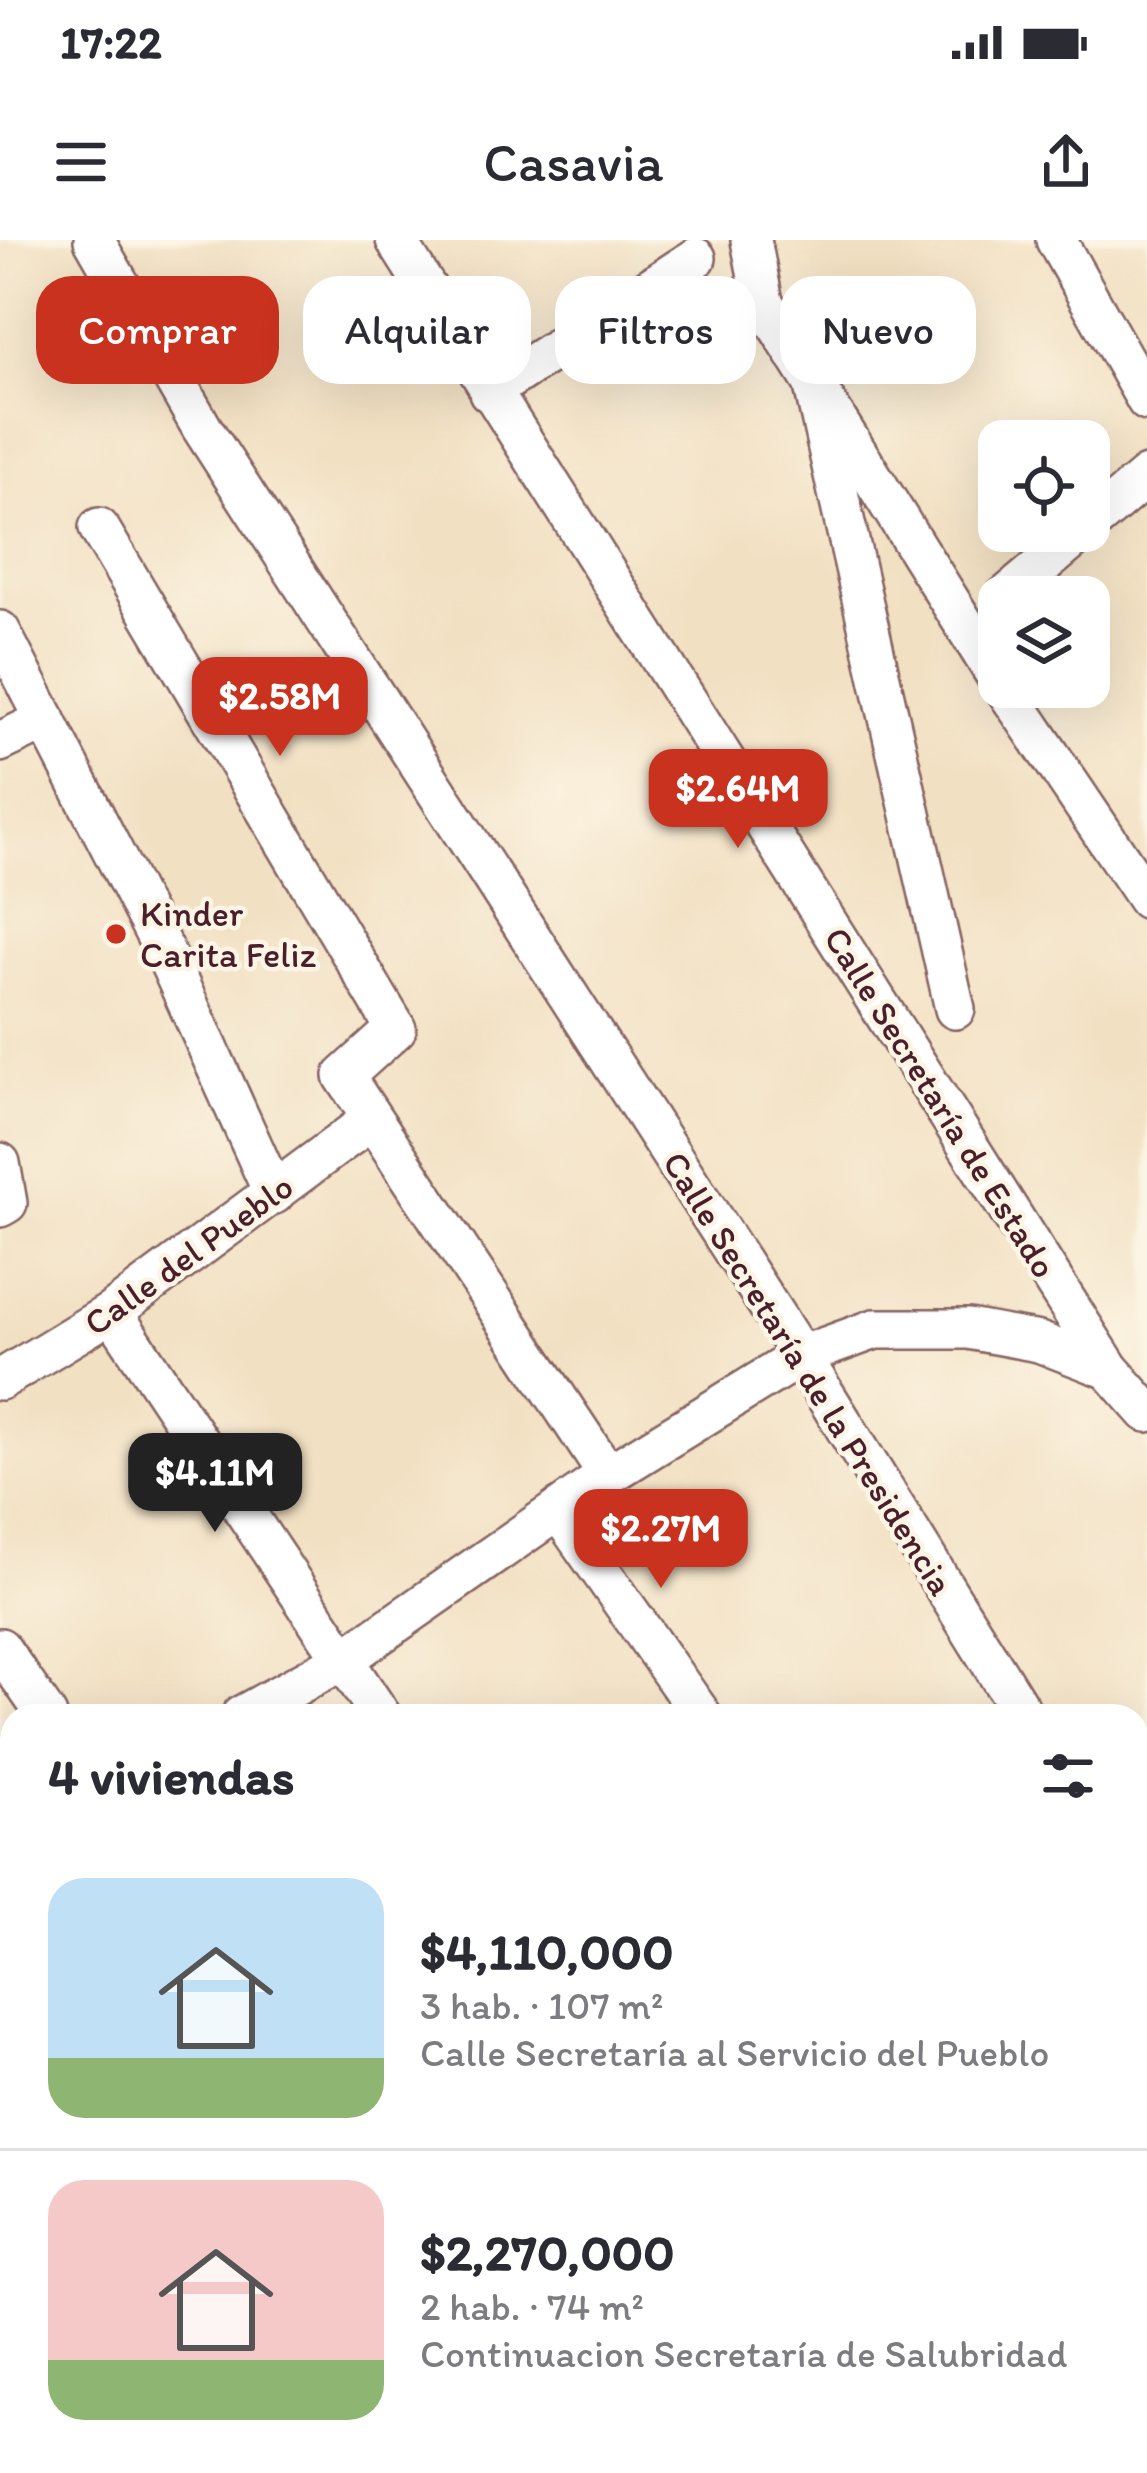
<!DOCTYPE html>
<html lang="es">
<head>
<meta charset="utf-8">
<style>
	:root { --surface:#fff; --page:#f7f7f7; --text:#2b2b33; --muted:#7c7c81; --line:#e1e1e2; --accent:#c8321e }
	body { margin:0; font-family:Itim,sans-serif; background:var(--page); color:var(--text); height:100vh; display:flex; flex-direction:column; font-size:45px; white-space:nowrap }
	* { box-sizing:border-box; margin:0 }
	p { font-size:39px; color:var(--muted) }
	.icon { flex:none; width:66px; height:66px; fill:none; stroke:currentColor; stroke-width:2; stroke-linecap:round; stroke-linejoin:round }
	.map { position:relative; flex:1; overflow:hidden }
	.sheet { position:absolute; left:0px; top:1464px; width:1149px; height:771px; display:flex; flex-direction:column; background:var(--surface); border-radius:36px 36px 0 0; box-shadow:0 12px 48px #0002 }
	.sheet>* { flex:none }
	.top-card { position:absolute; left:36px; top:36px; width:1077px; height:108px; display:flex; gap:24px }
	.tools { position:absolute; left:978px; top:180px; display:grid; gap:24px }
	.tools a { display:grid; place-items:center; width:132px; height:132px; border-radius:24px; background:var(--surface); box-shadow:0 12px 48px #0002; font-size:60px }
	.price { position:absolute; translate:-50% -102px; padding:0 27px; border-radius:24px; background:var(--accent); color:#fff; font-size:39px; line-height:78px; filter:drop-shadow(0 3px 6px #0008) }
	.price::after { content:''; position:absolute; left:50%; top:72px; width:36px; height:27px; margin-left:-18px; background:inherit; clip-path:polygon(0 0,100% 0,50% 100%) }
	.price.active { background:#222; color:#fff }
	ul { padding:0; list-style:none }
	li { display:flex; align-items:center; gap:36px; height:300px; padding:0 48px }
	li+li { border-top:3px solid var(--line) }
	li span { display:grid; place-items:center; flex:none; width:336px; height:240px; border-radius:36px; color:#555 }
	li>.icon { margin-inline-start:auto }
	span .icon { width:144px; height:144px; fill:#fffc; stroke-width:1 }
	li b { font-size:51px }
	h2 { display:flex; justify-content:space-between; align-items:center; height:144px; padding:0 48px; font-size:51px }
	.tag { padding:0 42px; border-radius:36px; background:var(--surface); box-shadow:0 12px 48px #0002; font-size:42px; line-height:108px }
	.tag.active { background:var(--accent); color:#fff }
	.status { display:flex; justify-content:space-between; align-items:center; height:84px; padding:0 60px; background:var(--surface); direction:ltr }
	.status svg { height:33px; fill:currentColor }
	header { display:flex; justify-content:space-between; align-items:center; height:156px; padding:0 48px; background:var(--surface); font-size:54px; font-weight:600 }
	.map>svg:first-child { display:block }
	.green { fill:#afce75; stroke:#7c7650; stroke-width:3 }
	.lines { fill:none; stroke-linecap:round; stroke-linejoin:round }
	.street-casing { stroke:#856360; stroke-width:44 }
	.secondary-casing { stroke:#856360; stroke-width:58 }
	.street { stroke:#fff; stroke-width:39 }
	.secondary { stroke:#fde5c5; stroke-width:54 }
	.poi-dot { fill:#c8321e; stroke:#fcf5e5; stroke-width:4.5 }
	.labels { text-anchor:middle; stroke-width:9; stroke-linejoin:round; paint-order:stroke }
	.poi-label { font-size:36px; fill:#4a1f2b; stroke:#fcf5e5; text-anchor:start }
	.street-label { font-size:36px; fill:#4a1f2b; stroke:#fcf5e5 }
</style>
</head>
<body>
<div class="status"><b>17:22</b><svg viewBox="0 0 49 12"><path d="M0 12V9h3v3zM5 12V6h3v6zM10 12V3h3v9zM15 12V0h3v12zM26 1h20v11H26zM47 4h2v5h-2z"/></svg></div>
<header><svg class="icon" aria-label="menu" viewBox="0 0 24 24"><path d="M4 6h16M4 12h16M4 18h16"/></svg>Casavia<svg class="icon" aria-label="share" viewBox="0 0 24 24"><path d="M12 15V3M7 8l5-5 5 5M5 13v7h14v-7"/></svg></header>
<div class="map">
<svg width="1147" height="2233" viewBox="0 0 1147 2233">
	<rect width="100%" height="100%" fill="#fcf5e5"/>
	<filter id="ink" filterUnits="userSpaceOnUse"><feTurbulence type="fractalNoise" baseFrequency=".00833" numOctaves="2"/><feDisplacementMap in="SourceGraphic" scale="24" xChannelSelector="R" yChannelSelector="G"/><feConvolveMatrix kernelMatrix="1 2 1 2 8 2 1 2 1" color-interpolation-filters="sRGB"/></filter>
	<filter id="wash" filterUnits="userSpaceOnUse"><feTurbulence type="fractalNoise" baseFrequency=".004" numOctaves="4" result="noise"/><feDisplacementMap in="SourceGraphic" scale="48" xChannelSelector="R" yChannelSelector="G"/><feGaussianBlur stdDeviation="2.7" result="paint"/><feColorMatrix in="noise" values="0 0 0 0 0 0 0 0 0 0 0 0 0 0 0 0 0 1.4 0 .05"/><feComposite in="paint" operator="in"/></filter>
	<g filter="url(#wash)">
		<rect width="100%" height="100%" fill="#f2e0c2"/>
		<polygon class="green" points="875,2223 1071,2223 1049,2233 848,2233"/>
	</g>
	<g filter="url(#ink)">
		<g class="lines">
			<g class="street-casing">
				<g id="street">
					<polyline points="94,0 202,188 801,1116 1024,1476"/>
					<polyline points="396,0 1109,1129 1147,1172"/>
					<polyline points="751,0 763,62 999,440"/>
					<polyline points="1056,0 1147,161"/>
					<polyline points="815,151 955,769"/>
					<polyline points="489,152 696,18"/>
					<polyline points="1089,285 1147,236"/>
					<polyline points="99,288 396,789 344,836 608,1235"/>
					<polyline points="1005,357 1083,291"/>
					<polyline points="0,391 165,713 274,954"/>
					<polyline points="1004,447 1147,659"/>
					<polyline points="0,502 46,480"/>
					<polyline points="0,923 7,963 0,967"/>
					<polyline points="112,1072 381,1476"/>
					<polyline points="0,1140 112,1072 371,880"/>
					<polyline points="558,1270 702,1476"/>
					<polyline points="0,1408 47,1476"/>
					<polyline points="241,1476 343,1420 608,1235 801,1116 875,1089 968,1089 1039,1102 1109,1129"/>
					<polyline points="0,1616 12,1609"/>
					<polyline points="1137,1658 1147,1674"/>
					<polyline points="0,1857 12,1875"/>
					<polyline points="1137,2092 1147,2089"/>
					<polyline points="0,2179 12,2197"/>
					<polyline points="29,2223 36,2233"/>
					<polyline points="246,2223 253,2233"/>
					<polyline points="566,2223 573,2233"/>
					<polyline points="80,2233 93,2223"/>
					<polyline points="781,2233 801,2223"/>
				</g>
			</g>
			<g class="secondary-casing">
				<g id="secondary">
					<polyline points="1137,1738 1147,1734"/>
					<polyline points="329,2233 337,2223"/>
				</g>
			</g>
			<use href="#street" class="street"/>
			<use href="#secondary" class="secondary"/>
		</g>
	</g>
	<circle class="poi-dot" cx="116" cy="694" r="12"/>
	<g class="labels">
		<g class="poi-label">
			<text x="140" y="686">Kinder<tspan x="140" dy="41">Carita Feliz</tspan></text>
		</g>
		<g class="street-label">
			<text transform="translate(941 862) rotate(58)" y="13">Calle Secretaría de Estado</text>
			<text transform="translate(188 1014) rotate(-36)" y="13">Calle del Pueblo</text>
			<text transform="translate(809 1133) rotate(58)" y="13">Calle Secretaría de la Presidencia</text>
		</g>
	</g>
</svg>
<div class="tools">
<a><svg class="icon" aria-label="locate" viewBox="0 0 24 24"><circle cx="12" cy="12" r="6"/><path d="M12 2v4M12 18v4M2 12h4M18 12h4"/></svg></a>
<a><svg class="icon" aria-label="layers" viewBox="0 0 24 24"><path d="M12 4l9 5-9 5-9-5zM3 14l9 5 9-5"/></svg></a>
</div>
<b class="price" style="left:280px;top:519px">$2.58M</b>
<b class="price" style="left:738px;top:611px">$2.64M</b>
<b class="price active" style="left:215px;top:1295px">$4.11M</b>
<b class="price" style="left:661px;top:1351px">$2.27M</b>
<div class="top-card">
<a class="tag active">Comprar</a>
<a class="tag">Alquilar</a>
<a class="tag">Filtros</a>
<a class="tag">Nuevo</a>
</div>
<section class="sheet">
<h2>4 viviendas<svg class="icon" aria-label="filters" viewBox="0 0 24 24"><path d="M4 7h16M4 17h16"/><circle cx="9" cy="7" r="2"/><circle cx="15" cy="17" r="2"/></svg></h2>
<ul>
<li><span style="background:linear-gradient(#bfe0f5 75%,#8fb573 0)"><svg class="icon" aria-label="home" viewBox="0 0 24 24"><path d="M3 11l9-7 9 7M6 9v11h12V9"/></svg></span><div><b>$4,110,000</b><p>3 hab. · 107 m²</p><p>Calle Secretaría al Servicio del Pueblo</p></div></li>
<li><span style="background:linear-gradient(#f6c9c9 75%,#8fb573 0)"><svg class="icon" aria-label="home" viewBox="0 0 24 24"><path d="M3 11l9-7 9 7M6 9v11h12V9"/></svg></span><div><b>$2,270,000</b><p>2 hab. · 74 m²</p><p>Continuacion Secretaría de Salubridad</p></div></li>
</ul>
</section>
</div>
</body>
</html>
